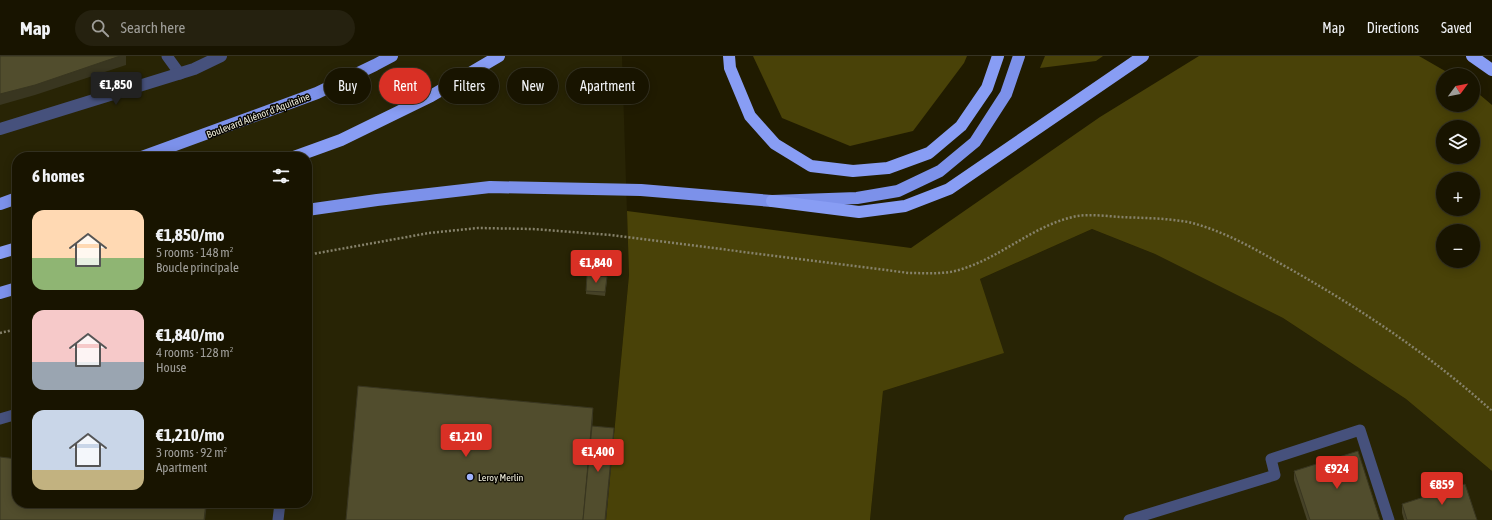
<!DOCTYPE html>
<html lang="en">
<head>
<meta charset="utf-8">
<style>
	:root { --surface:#181400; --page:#25210f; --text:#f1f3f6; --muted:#9f9e99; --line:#363322; --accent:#d93025 }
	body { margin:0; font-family:"Asap Condensed",sans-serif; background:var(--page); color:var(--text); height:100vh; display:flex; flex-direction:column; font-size:15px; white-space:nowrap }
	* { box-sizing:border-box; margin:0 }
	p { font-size:13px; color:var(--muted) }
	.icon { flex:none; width:22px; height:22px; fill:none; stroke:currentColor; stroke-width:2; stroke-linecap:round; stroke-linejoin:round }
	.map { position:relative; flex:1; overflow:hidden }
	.side { position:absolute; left:12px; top:96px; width:300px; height:356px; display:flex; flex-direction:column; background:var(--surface); border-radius:16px; box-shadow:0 2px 10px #0003,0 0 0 1px var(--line) }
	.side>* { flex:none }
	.top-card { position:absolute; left:324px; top:12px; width:380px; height:36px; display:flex; gap:8px }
	.needle { width:26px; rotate:58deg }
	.controls { position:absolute; left:1436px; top:12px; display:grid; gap:8px }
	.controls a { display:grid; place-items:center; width:44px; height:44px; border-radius:50%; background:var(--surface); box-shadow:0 2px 10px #0003,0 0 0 1px var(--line); font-size:20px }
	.price { position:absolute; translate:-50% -34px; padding:0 9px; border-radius:4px; background:var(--accent); color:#fff; font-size:13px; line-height:26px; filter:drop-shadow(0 1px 2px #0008) }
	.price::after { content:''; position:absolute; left:50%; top:24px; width:12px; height:9px; margin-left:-6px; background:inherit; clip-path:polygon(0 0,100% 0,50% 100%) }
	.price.selected { background:#222; color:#fff }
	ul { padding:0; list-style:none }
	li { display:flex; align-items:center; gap:12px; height:100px; padding:0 20px }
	li span { display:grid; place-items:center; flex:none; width:112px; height:80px; border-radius:12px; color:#555 }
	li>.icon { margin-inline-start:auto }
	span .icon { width:48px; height:48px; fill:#fffc; stroke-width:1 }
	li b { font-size:17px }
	h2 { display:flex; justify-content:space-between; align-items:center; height:48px; padding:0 20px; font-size:17px }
	.tag { padding:0 14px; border-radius:18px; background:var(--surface); box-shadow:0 2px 10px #0003,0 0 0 1px var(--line); font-size:14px; line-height:36px }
	.tag.selected { background:var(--accent); color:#fff }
	header { display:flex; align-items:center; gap:24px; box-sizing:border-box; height:56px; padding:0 20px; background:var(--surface); border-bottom:1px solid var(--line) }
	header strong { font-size:19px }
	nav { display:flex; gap:22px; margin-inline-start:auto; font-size:14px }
	.search { width:280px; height:36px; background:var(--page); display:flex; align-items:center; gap:10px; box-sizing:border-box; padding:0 14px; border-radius:22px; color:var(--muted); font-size:15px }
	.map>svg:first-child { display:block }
	.built { fill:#282405; fill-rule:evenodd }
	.green { fill:#494208; fill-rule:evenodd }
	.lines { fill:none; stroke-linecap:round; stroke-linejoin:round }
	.path { stroke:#86826b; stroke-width:2.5; stroke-dasharray:2 2; stroke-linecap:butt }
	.service { stroke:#46517c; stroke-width:11 }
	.minor { stroke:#46517c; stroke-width:12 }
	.trunk { stroke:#7c91ea; stroke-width:12 }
	.motorway { stroke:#889df4; stroke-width:12 }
	.wall { fill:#464227 }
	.shaded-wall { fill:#393620 }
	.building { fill:#514d2d; stroke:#393620 }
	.poi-dot { fill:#a0b3fd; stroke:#080600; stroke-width:1.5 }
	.labels { text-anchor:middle; stroke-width:3; stroke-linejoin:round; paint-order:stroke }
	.street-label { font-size:10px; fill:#f1efdc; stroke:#080600 }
	.poi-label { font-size:10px; fill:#f1efdc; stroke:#080600; text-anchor:start }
</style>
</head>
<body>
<header>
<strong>Map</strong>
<div class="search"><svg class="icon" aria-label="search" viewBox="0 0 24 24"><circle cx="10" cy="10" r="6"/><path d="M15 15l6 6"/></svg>Search here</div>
<nav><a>Map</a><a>Directions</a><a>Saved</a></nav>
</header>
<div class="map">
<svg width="1492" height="464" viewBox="0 0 1492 464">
	<rect width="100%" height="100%" fill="#201b00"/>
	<g class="built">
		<path d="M0,0H622L629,219L606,464H0ZM17,101H307V447H17Z"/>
		<polygon points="1092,173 1155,198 1283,262 1406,343 1492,415 1492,464 870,464 883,335 1003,297 980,223"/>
	</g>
	<g class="green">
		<polygon points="753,0 967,0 964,7 913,75 850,90 782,62"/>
		<polygon points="1045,0 1103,0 1096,5 1040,12"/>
		<path d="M1199,0H1419L1452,19H1443V49H1473V33L1492,49V415L1406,343L1283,262L1155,198L1092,173L980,223L1004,297L883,335L870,464H606L629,219L627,155L911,192L1100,61ZM1443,71H1473V101H1443ZM1443,123H1473V153H1443ZM1443,175H1473V205H1443Z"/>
	</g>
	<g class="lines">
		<g class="path">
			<path d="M307,199L429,177L478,172L533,173L611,179L909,217C928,217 947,219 965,212C1004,199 1036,168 1077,160C1090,158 1106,160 1120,161C1142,162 1165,162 1188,166C1222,174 1253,192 1283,209C1358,251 1429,298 1492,355"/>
			<polyline points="0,277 17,273"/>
		</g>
		<g class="service">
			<polyline points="167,0 180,18"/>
			<polyline points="0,363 17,358"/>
			<polyline points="278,464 280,447"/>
			<polyline points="1129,464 1275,419 1271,403 1360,374 1389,464"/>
		</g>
		<polyline class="minor" points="0,73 194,13 221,0"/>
		<g class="trunk">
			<polyline points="142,101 317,37 375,9 392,0"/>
			<polyline points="0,148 17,142"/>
			<polyline points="307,154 377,144 490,131 641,134 772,145 857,142 898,135 940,115 975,86 1006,38 1019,0"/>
			<polyline points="0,237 17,232"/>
		</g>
		<g class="motorway">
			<polyline points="729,0 730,12 750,60 775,88 811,110 853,115 888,112 929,97 961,70 987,32 998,0"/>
			<polyline points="1472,0 1492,14"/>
			<polyline points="294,101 341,84 431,40 499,0"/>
			<polyline points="772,145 859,156 905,150 949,133 1143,0"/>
			<polyline points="0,197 17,192"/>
		</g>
	</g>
	<g class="wall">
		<polygon points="607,224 605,240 586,238 586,235"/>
		<polygon points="1294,415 1380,464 1307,464 1294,424"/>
		<polygon points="1402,448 1477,464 1404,464 1402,457"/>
	</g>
	<g class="shaded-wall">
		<polygon points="120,0 126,0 126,9 35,39 0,49 0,38"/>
		<polygon points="593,352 593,363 584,464 583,464"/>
		<polygon points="614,372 614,381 606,464 605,464"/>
		<polygon points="206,447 207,447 205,464 204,464"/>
	</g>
	<g class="building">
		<polygon points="0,0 120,0 35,29 0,38"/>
		<polygon points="587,219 607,221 605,236 586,235"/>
		<polygon points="358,330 593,352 583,464 346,464"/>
		<polygon points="592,370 614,372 605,464 583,464"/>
		<polygon points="1358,395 1380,464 1310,464 1294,415"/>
		<polygon points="0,401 17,403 17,447 206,447 204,464 0,464"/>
		<polygon points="1465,428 1477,464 1407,464 1402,448"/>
	</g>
	<circle class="poi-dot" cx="470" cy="421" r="4"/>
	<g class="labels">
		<g class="street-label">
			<text transform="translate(258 59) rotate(-21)" y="4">Boulevard Aliénor d'Aquitaine</text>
		</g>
		<g class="poi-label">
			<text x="478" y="425">Leroy Merlin</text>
		</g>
	</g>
</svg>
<div class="controls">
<a><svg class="needle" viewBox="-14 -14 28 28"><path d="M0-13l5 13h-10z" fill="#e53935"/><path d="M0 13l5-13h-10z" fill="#9f9e99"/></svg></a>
<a><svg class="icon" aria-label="layers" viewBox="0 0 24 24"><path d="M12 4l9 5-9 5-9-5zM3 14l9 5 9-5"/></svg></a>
<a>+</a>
<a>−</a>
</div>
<b class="price selected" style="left:116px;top:50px">€1,850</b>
<b class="price" style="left:596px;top:228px">€1,840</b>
<b class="price" style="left:466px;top:402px">€1,210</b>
<b class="price" style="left:598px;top:417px">€1,400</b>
<b class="price" style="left:1337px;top:434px">€924</b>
<b class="price" style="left:1442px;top:450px">€859</b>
<div class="top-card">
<a class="tag">Buy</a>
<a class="tag selected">Rent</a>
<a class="tag">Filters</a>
<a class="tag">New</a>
<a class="tag">Apartment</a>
</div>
<section class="side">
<h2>6 homes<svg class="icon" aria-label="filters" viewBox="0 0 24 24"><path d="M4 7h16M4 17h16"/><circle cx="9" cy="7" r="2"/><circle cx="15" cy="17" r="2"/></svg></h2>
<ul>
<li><span style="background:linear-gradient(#ffd9b3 60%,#8fb573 0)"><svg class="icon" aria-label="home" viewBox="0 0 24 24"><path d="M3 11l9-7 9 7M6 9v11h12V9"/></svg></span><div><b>€1,850/mo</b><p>5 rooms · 148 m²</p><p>Boucle principale</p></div></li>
<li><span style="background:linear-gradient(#f6c9c9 65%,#9aa5b1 0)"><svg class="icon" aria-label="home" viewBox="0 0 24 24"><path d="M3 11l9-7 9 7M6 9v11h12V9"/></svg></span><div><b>€1,840/mo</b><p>4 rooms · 128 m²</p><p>House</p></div></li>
<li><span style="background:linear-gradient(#c9d6e8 75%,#c2b280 0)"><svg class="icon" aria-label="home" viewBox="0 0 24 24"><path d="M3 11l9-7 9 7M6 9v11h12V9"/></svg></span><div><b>€1,210/mo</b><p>3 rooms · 92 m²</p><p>Apartment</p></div></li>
</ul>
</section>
</div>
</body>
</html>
